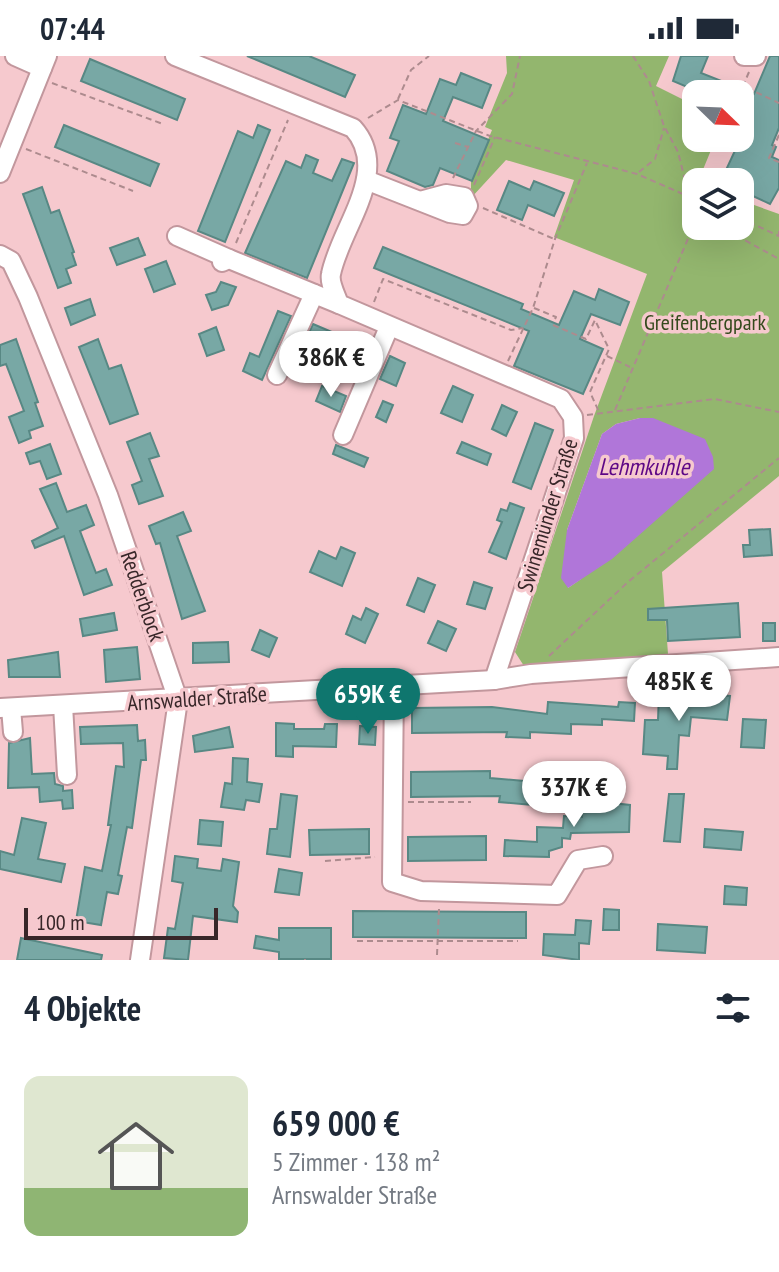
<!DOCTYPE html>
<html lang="de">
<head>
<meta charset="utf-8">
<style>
	:root { --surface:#fff; --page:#f6f6f7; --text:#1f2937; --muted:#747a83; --accent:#0f766e }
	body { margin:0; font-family:"PT Sans Narrow",sans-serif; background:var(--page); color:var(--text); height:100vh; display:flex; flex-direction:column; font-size:30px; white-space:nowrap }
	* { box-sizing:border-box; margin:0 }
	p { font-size:26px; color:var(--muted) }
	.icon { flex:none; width:44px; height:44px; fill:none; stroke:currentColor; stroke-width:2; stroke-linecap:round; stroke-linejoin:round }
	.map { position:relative; height:904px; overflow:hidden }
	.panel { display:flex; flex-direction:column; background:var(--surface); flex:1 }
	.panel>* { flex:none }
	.needle { width:52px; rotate:113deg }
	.controls { position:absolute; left:682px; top:24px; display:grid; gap:16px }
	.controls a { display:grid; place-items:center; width:72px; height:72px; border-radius:16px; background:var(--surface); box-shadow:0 8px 32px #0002; font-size:40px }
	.scale { position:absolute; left:24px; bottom:20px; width:194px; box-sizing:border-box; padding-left:8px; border:4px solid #382729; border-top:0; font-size:22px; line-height:28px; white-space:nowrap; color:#382729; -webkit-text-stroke:6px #f6c9ce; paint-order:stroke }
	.price { position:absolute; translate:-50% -68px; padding:0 18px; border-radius:28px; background:#fff; color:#222; font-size:26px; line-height:52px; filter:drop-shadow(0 2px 4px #0008) }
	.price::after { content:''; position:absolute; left:50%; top:48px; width:24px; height:18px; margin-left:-12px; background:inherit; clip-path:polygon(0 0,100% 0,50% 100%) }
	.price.on { background:var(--accent); color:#fff }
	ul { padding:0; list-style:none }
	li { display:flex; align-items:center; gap:24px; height:200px; padding:0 24px }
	li span { display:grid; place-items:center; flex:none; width:224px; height:160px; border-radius:16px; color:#555 }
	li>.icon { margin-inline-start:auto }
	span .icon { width:96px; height:96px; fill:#fffc; stroke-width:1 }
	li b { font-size:34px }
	h2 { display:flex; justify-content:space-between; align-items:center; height:96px; padding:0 24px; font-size:34px }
	.status { display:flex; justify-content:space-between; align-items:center; height:56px; padding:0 40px; background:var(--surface); direction:ltr }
	.status svg { height:22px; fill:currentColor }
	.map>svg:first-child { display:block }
	.green { fill:#93b66e; fill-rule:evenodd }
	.water { fill:#b076d9 }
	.building { fill:#78a8a5; stroke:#588884; stroke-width:2 }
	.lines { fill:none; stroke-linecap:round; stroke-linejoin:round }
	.minor-casing { stroke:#c2979d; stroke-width:22 }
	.path { stroke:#ad8b8e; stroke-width:2; stroke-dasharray:6 4; stroke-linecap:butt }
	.minor { stroke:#fff; stroke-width:18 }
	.labels { text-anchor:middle; stroke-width:7; stroke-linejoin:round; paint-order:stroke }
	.park-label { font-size:22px; fill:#34491c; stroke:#f6c9ce }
	.street-label { font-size:22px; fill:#382729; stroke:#f6c9ce }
	.water-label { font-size:24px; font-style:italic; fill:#5e0886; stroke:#f6c9ce }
</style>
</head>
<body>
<div class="status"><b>07:44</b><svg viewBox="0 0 49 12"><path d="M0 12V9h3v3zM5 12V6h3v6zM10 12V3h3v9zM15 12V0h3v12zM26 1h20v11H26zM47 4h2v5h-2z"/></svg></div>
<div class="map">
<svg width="779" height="904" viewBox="0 0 779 904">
	<rect width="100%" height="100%" fill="#f6c9ce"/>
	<path class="green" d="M506,0H669L656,30L696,50V82H716L702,116L707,126H696V170H740V144L779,158V420L662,516L668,598L524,610L515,596L594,360L647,218L554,181L574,124L506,104L471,142V125L492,74L485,71L507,17ZM640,362L581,523L568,532L567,474L602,378L616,368Z"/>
	<polygon class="water" points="640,362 653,362 705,383 713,401 714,413 612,503 568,532 561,522 567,474 602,378 616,368"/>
	<g class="building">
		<polygon points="247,0 309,0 355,19 345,41"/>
		<polygon points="681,0 708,0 701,17 754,38 770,0 779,0 779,72 772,89 776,91 772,101 779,104 779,132 770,148 740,134 740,126 728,122 730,116 726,114 752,58 740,53 740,38 696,38 697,35 673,25"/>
		<polygon points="90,3 185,43 177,64 81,25"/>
		<polygon points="461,17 491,29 482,52 453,41 443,65 489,84 472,125 440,112 433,129 425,131 387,115 399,85 390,82 403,49 426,58 440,23 456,29"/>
		<polygon points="64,69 159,108 150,130 55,91"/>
		<polygon points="258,69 270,74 225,186 198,175 238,75 253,82"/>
		<polygon points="306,99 318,104 313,117 332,125 342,103 354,107 307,222 245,197 286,105 301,112"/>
		<polygon points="509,125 530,134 534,125 564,137 554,160 528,149 522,164 497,154"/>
		<polygon points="42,131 51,157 59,154 74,196 72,197 76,209 66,213 71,227 58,232 23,138"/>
		<polygon points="138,182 145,199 117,209 110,192"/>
		<polygon points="383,191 523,248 521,253 559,269 574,235 595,244 599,233 629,246 620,269 591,258 580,283 603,293 583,338 514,310 529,275 374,212"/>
		<polygon points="166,205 175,228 154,236 145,213"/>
		<polygon points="221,226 236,231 228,249 212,254 206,239 216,236"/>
		<polygon points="90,243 95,259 71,269 65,252"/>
		<polygon points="278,255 291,260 262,324 243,315 250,297 259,301"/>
		<polygon points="313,268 367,291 361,306 349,301 345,310 303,290"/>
		<polygon points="216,271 224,294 207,300 199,278"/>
		<polygon points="16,283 38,346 35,347 43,370 29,375 31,382 19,387 9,361 24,355 6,308 0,310 0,289"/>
		<polygon points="98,283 109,313 121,309 138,358 110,368 79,291"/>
		<polygon points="390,300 405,307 396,330 380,323"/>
		<polygon points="322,330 346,340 340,356 316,345"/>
		<polygon points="453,330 473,339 462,366 441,357"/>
		<polygon points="383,345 393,349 386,366 376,361"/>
		<polygon points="502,349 517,356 506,380 492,373"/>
		<polygon points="535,367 553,374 531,433 513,426"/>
		<polygon points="150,377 159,400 149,403 163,440 139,448 132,429 142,425 127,386"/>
		<polygon points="462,386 491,398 487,409 457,397"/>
		<polygon points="50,388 61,418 47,423 40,405 30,408 26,397"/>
		<polygon points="336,389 368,402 364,411 333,398"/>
		<polygon points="56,427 67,456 86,449 94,469 80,475 96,517 106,513 112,529 84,539 64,480 35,492 32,485 58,472 40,433"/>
		<polygon points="510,447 524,452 506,503 489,496 502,466 497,464 501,453 507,455"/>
		<polygon points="183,456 191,475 177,480 205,555 182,563 160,487 156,488 149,470"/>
		<polygon points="770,473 772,499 744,501 743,489 750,489 749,474"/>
		<polygon points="341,491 355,497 342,530 310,516 319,495 336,503"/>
		<polygon points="418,522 435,529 424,556 407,549"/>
		<polygon points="474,526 492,532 485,553 467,548"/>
		<polygon points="738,547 740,581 668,585 667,564 648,564 648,553"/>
		<polygon points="366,552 378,558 365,587 346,578 353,560 361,564"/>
		<polygon points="114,557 117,574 83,580 80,563"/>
		<polygon points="438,565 456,573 446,595 428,587"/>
		<rect x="763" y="567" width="12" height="18"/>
		<polygon points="260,574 277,582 269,601 252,594"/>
		<polygon points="228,586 229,606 193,607 193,587"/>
		<polygon points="137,591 140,623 106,626 104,594"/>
		<polygon points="58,596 60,621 9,621 8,604"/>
		<polygon points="659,637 669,638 669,643 702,646 703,638 730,640 727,664 691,661 689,680 679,679 677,713 667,713 668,700 643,698 645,664 658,664"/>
		<polygon points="548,646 618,651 619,646 635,647 634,665 602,663 602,669 571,668 571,678 530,676 530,682 506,681 507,676 412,677 412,652 492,651 547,658"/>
		<polygon points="743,663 766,664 764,692 741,691"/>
		<polygon points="276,667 294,668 294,673 324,673 325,668 337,668 336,691 293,690 293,701 276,700"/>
		<polygon points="137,669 138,685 145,684 146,704 141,704 132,772 127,771 118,819 122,820 118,838 107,836 101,869 76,865 85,811 102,815 111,769 108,769 116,710 124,711 123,687 81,688 80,671"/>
		<polygon points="360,670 376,671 375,689 359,688"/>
		<polygon points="229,671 233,691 195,696 193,680"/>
		<polygon points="30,682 32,718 54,717 55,728 63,730 63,735 72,734 73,752 63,753 62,744 40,746 39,731 8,732 9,687"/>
		<polygon points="233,702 248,703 247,726 262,728 259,746 246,744 244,754 221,751 225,727 232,728"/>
		<polygon points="490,715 490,722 535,726 532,749 499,746 500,740 411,741 411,716"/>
		<polygon points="281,738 297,740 290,801 267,798 270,773 277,773"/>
		<polygon points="669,738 684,738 680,786 664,785"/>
		<polygon points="583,744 630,749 629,776 571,777 570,783 562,782 562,791 549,795 549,801 504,800 505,784 537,786 537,771 563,772 564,760 582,761"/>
		<polygon points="22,762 46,767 38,803 65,808 61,826 0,813 0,795 14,799"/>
		<polygon points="200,764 223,766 221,790 198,788"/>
		<polygon points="369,773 369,798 310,799 309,774"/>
		<polygon points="705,773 743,776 741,794 704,791"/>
		<polygon points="486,780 486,804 408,805 408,781"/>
		<polygon points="175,800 198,803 197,812 221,815 223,803 239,806 233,850 238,856 237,866 193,860 188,904 164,902 168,872 175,873 183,827 172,825"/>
		<polygon points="279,813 302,817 299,839 275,836"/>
		<polygon points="725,830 747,832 746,849 724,848"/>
		<polygon points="604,853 619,854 619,874 603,874"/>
		<polygon points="353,855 526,856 526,882 353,881"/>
		<polygon points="576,864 591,865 589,888 579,887 579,904 543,899 544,878 575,879"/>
		<polygon points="658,868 707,871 705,897 657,894"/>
		<polygon points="279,872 331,872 331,903 279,903 279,896 254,892 256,880 279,884"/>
		<polygon points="21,882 102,899 101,904 17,904"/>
	</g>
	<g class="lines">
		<g class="minor-casing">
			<g id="minor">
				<polyline points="15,0 42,12"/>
				<path d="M175,0L353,72C392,115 340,172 331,218C329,227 336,239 339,248L561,343L573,361L574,382L494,624"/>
				<polyline points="744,0 756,0"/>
				<polyline points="0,117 47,0"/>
				<polyline points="366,124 450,157 463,159 468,150 464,141 446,138 420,145"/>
				<polyline points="177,180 229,203"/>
				<polyline points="0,199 11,205 28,241 108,439 178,644 140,904"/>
				<polyline points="222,206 229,203 339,248"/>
				<polyline points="277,319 314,238"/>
				<polyline points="343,379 389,271"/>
				<polyline points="394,628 392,826 421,835 557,839 578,804 603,800"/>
				<polyline points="63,649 67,719"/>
				<polyline points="0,652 494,624 531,618 779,601"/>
				<polyline points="11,652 13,676"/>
			</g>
		</g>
		<g class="path">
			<polyline points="633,0 649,25 664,70 678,96 687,132 696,145"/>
			<polyline points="749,16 743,30 779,47"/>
			<polyline points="52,27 163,68"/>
			<polyline points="398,43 411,14 429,0"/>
			<polyline points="368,62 398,44 490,80 637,118 692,142"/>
			<polyline points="779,79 769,102 779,106"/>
			<polyline points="455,87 468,91"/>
			<polyline points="26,93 133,135"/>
			<polyline points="639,116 655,103 664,72"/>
			<polyline points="453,122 476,75 512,38 520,0"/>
			<polyline points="474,129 495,81"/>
			<polyline points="483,152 554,183"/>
			<polyline points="740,162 779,180"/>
			<polyline points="719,170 779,203"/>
			<polyline points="779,175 779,183"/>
			<polyline points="236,187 288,64"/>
			<polyline points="374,246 383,223 511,274 523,272"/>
			<polyline points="534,252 556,261 554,265"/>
			<polyline points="553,269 586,283 595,264 609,293 590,336 599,356"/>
			<polyline points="607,300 630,311"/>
			<polyline points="508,305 533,252 555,183 587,107"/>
			<polyline points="615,354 696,164"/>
			<polyline points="587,359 715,343 779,356"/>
			<polyline points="549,600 628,526 779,402"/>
			<polyline points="408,746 471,746"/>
			<polyline points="325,805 375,801"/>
			<polyline points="357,885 518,885"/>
			<polyline points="437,899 439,853"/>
			<polyline points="305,903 305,904"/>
		</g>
		<use href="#minor" class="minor"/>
	</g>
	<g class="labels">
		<g class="park-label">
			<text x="705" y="274">Greifenbergpark</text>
		</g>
		<g class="street-label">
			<text transform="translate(547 459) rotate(-73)" y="8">Swinemünder Straße</text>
			<text transform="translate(143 540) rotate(71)" y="8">Redderblock</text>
			<text transform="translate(197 642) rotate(-4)" y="8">Arnswalder Straße</text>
		</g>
		<g class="water-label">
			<text x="644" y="419">Lehmkuhle</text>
		</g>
	</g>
</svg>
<div class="controls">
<a><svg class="needle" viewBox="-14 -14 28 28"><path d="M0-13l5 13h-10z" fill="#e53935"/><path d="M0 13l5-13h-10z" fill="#747a83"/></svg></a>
<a><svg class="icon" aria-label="layers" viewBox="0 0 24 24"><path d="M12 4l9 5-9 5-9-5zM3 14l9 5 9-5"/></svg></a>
</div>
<div class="scale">100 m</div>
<b class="price" style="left:331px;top:343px">386K €</b>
<b class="price" style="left:679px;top:667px">485K €</b>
<b class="price on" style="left:368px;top:680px">659K €</b>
<b class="price" style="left:574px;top:773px">337K €</b>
</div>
<section class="panel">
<h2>4 Objekte<svg class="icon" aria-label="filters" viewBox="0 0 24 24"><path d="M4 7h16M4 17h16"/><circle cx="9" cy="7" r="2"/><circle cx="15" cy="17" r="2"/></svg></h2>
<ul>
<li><span style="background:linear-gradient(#dfe7d0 70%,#8fb573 0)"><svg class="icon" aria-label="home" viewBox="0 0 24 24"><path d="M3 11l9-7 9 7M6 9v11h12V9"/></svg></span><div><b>659 000 €</b><p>5 Zimmer · 138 m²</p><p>Arnswalder Straße</p></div></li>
</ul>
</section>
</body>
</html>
